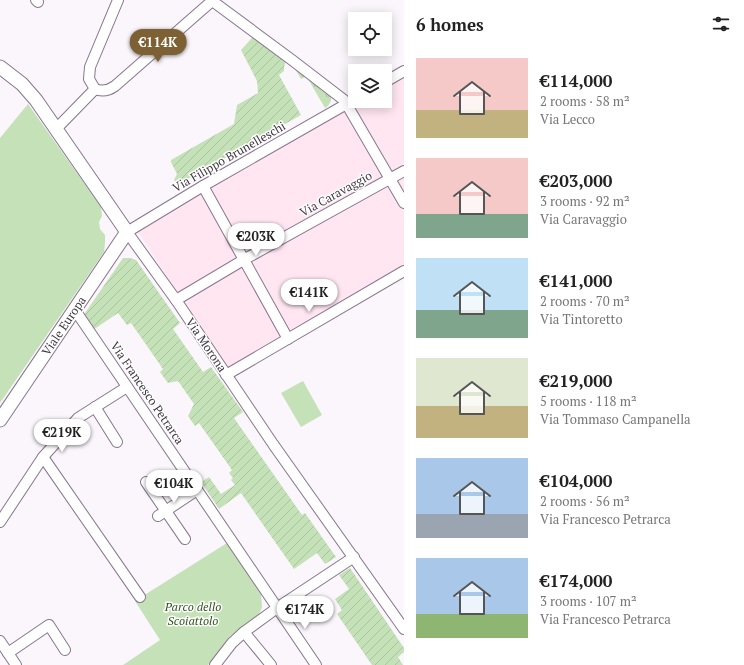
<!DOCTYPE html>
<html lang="en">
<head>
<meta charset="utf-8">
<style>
	:root { --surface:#fff; --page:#f6f6f6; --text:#222; --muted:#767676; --accent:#7d6033 }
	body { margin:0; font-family:"PT Serif",serif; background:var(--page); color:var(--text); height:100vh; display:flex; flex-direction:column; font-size:15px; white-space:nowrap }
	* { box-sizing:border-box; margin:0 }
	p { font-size:13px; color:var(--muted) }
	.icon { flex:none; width:22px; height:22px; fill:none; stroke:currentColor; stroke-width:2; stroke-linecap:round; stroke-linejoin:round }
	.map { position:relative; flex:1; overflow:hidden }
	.panel { display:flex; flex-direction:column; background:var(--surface); width:340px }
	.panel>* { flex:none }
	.tools { position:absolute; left:348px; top:12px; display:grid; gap:8px }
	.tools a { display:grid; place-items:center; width:44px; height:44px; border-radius:0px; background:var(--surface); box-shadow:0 2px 10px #0003; font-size:20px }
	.price { position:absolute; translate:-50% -34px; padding:0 9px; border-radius:14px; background:#fff; color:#222; font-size:13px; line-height:26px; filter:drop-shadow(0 1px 2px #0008) }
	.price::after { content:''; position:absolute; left:50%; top:24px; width:12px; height:9px; margin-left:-6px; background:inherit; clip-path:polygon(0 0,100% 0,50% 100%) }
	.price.selected { background:var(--accent); color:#fff }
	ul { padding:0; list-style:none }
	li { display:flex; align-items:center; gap:12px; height:100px; padding:0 12px }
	li span { display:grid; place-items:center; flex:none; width:112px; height:80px; border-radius:0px; color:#555 }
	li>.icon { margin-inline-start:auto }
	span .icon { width:48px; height:48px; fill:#fffc; stroke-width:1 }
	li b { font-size:17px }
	h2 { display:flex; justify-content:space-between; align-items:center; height:48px; padding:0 12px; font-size:17px }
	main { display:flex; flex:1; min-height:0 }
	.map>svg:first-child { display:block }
	.industrial { fill:#ffe6f0 }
	.grass { fill:url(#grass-tufts) }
	.park { fill:#c4e1b8 }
	.garden { fill:url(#garden-furrows) }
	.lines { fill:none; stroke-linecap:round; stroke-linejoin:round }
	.minor-casing { stroke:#88758e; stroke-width:12 }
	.major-casing { stroke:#88758e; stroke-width:15 }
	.minor { stroke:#fff; stroke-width:10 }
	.major { stroke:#fff; stroke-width:13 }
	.labels { text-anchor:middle; stroke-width:3; stroke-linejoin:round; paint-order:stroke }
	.street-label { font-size:12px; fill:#403743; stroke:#fff }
	.park-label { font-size:12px; font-style:italic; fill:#31561e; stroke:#fff }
</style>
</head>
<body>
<main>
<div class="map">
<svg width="404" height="665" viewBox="0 0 404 665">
	<defs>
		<pattern id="grass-tufts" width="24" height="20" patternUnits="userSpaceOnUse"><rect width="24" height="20" fill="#c4e1b8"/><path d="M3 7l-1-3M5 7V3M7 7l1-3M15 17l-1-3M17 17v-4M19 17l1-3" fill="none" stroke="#a9c29f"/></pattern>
		<pattern id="garden-furrows" width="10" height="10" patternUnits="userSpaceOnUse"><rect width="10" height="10" fill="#c4e1b8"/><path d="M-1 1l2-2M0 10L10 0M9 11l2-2" fill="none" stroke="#a9c29f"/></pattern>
	</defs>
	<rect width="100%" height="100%" fill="#faf6fc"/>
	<polygon class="industrial" points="404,75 404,269 227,371 137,230 359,101 385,101 385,86"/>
	<polygon class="grass" points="295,69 328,93 331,97 331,101 328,106 325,108 308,79 305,77 301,79"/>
	<g class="park">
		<polygon points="28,104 101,207 102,216 99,222 100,229 105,235 105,243 104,252 0,403 0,138"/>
		<polygon points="303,381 322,415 301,427 281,393"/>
		<polygon points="227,543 261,594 262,607 261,610 259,614 230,636 208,665 123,665 160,640 135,601"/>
	</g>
	<g class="garden">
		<polygon points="253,37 286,61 284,67 284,71 279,75 301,115 177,185 174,180 177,174 171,162 171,160 234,124 237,105 258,93 257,81 241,50"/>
		<polygon points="123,258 130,258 136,260 180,323 173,329 203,372 211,367 243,412 234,418 302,515 305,513 336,557 325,564 317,553 294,569 241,493 219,509 201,482 209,477 221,494 235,485 231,480 233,478 229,473 232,470 199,423 195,426 188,416 194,404 178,381 168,383 160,372 163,369 131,323 127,325 118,313 93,330 83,316"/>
		<polygon points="350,568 404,648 404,652 398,657 403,665 372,665 337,614 342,610 335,599 349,589 339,575"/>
	</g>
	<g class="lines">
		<g class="minor-casing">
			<g id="minor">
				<polyline points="36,0 38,2"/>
				<polyline points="211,0 292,60 344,100"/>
				<polyline points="385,82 404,71"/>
				<path d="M95,89C102,92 108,91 115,86L212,1"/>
				<polyline points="95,89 89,79 90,67 118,0"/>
				<polyline points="347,105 404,203"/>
				<polyline points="343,106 203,186 127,232 176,300 273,444 404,629"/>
				<polyline points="56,129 95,89"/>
				<polyline points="203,186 288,339"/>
				<polyline points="176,300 245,259 404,171"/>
				<polyline points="75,310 316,665"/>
				<polyline points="226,375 404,271"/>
				<polyline points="95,407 117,442"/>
				<polyline points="43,457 140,597"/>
				<polyline points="146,482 185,539"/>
				<polyline points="158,516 197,490"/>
				<polyline points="0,522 43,457 78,418 127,387"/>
				<polyline points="244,632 271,665"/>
				<polyline points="0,641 16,665"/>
				<polyline points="8,653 49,625 65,650"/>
				<polyline points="215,665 232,643 244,632 277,608 354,557"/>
			</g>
		</g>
		<g class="major-casing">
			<polyline id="major" points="0,67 22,84 36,100 127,232 0,420"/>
		</g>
		<use href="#minor" class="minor"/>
		<use href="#major" class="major"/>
	</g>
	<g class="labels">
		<g class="street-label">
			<text transform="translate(229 157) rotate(-30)" y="4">Via Filippo Brunelleschi</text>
			<text transform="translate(336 194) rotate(-29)" y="4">Via Caravaggio</text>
			<text transform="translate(64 326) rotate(-56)" y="4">Viale Europa</text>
			<text transform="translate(206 345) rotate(56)" y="4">Via Morona</text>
			<text transform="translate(147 393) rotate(56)" y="4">Via Francesco Petrarca</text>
		</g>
		<g class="park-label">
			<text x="193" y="611">Parco dello<tspan x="193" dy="14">Scoiattolo</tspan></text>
		</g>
	</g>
</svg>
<div class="tools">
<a><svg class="icon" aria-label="locate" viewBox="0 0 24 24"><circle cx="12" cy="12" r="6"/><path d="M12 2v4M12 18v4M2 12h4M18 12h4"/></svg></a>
<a><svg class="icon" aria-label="layers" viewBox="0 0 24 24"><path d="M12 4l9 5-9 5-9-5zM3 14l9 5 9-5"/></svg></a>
</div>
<b class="price selected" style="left:158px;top:63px">€114K</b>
<b class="price" style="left:256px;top:257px">€203K</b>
<b class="price" style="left:309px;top:313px">€141K</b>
<b class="price" style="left:62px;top:453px">€219K</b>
<b class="price" style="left:174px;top:504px">€104K</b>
<b class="price" style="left:305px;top:630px">€174K</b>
</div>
<section class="panel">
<h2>6 homes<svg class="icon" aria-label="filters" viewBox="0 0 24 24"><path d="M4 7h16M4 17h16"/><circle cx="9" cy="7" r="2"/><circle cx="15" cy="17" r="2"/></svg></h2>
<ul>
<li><span style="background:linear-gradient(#f6c9c9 65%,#c2b280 0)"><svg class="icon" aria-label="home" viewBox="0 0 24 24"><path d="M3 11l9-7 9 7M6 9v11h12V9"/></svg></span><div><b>€114,000</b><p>2 rooms · 58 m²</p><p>Via Lecco</p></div></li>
<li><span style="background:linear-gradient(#f6c9c9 70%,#7fa58c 0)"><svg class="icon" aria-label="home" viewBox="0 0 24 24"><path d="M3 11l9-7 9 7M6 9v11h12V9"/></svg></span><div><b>€203,000</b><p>3 rooms · 92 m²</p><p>Via Caravaggio</p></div></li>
<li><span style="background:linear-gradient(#bfe0f5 65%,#7fa58c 0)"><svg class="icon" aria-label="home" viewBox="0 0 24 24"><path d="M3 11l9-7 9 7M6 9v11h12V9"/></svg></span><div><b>€141,000</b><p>2 rooms · 70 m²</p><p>Via Tintoretto</p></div></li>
<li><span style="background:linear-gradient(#dfe7d0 60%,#c2b280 0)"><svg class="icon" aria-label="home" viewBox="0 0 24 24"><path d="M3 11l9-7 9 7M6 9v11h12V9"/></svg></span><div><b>€219,000</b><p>5 rooms · 118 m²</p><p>Via Tommaso Campanella</p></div></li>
<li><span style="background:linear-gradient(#a9c7e8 70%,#9aa5b1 0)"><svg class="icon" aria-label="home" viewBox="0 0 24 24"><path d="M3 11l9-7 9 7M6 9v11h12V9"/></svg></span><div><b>€104,000</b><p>2 rooms · 56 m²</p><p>Via Francesco Petrarca</p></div></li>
<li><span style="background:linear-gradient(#a9c7e8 70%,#8fb573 0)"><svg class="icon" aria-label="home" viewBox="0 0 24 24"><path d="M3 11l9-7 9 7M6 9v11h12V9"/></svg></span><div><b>€174,000</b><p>3 rooms · 107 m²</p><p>Via Francesco Petrarca</p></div></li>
</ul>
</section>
</main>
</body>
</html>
